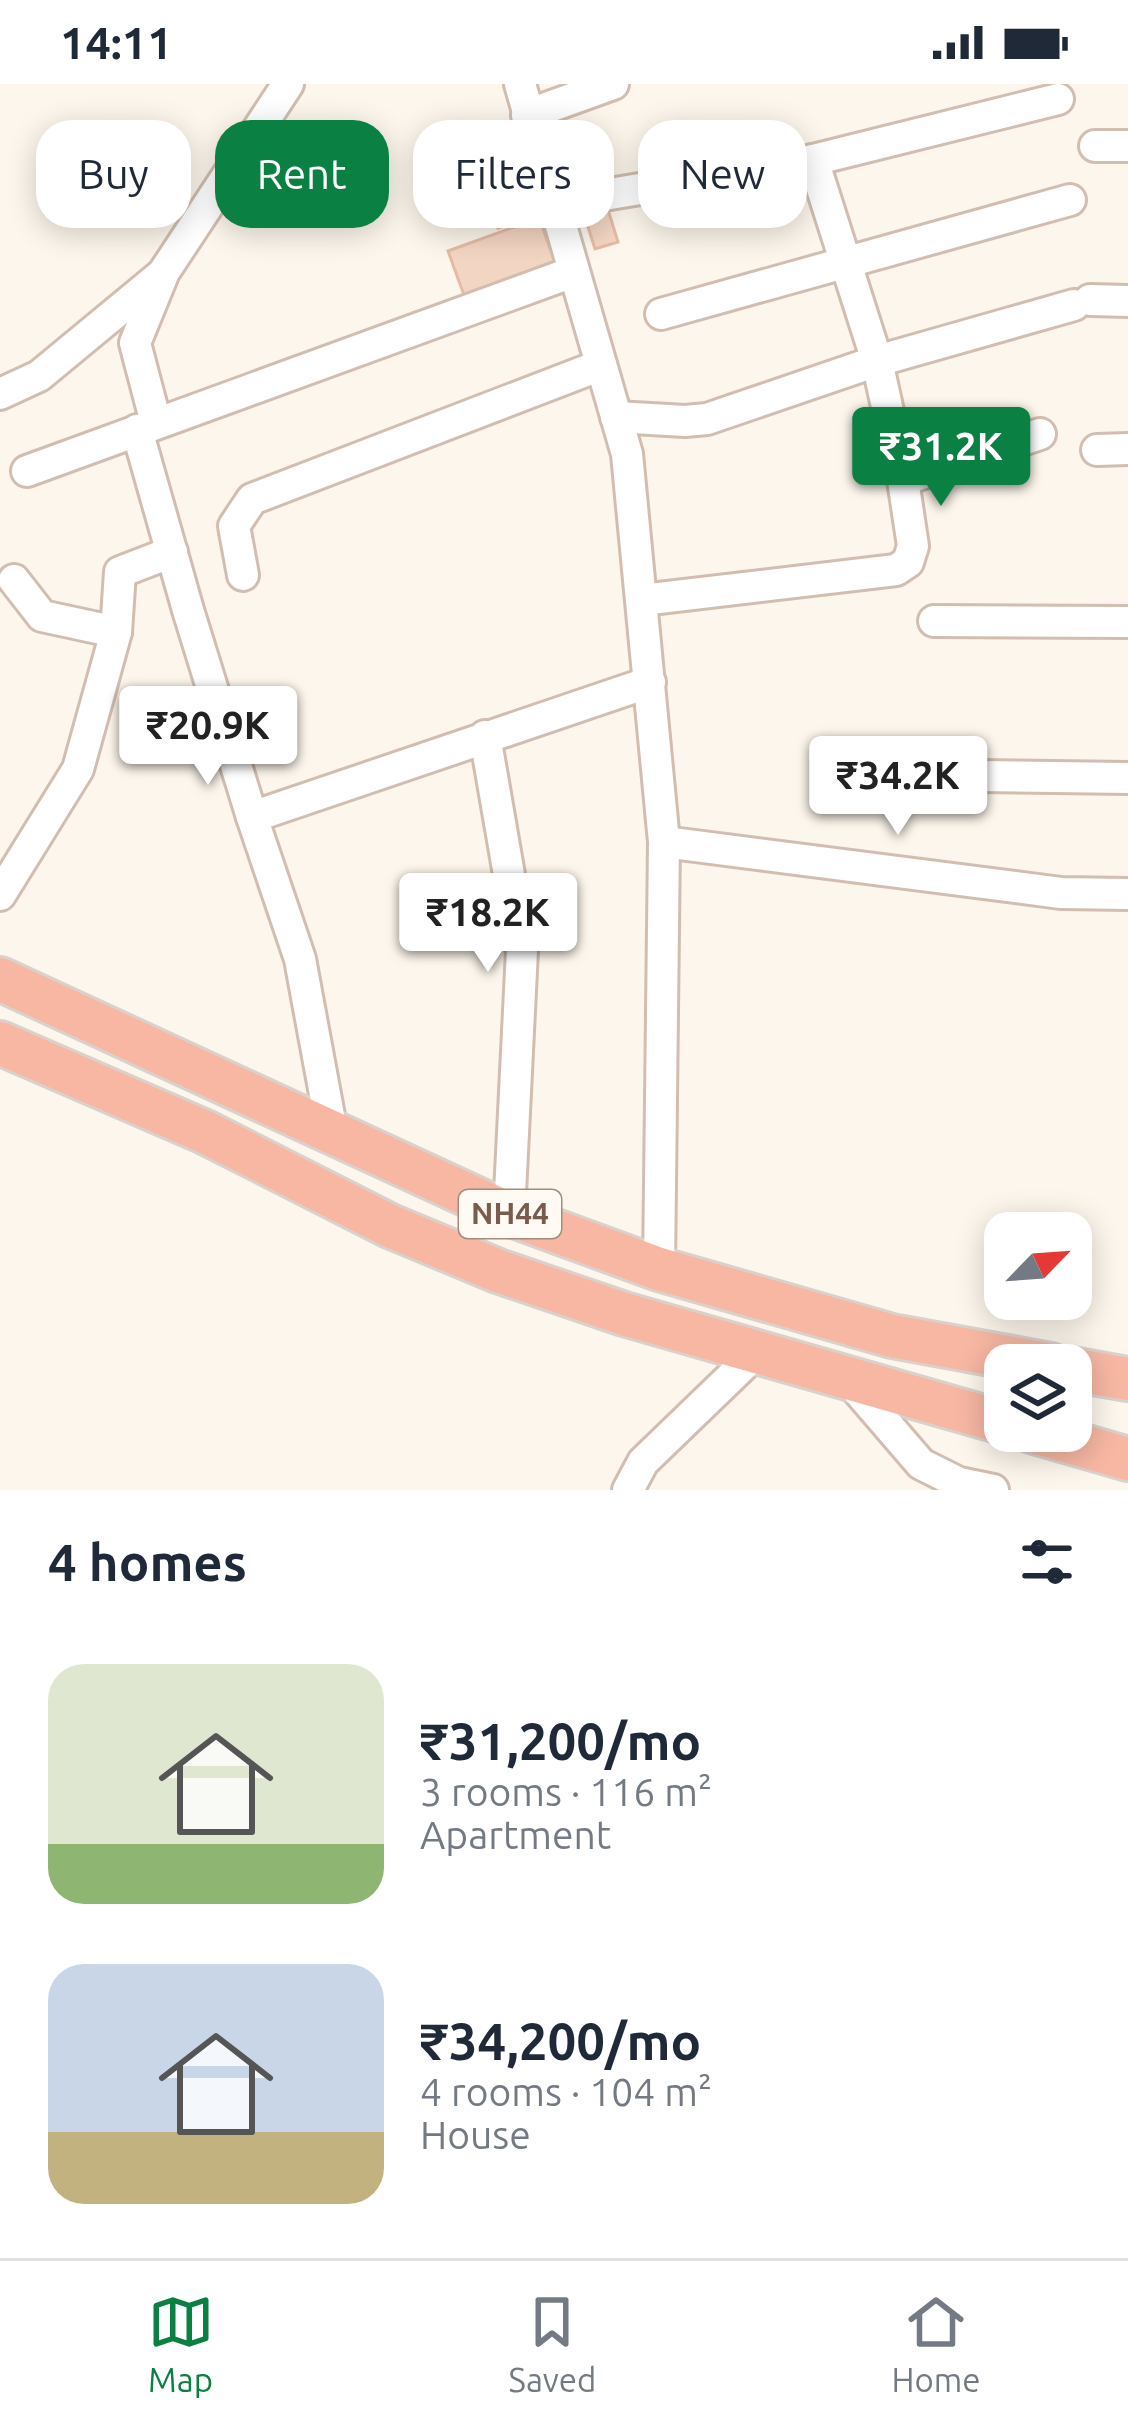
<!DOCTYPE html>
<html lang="en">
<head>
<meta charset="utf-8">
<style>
	:root { --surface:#fff; --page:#f6f6f7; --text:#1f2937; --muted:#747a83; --line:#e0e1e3; --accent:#0b8043 }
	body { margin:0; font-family:Ubuntu,sans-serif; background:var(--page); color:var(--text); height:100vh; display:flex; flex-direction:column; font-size:45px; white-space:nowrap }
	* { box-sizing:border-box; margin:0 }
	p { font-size:39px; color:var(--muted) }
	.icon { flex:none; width:66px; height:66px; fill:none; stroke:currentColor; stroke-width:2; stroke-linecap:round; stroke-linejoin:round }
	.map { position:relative; height:1406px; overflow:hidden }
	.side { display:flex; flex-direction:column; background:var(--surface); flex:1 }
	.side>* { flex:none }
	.banner { position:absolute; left:36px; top:36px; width:1056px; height:108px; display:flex; gap:24px }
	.needle { width:78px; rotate:65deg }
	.tools { position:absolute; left:984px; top:1128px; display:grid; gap:24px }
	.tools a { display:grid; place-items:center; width:108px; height:108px; border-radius:24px; background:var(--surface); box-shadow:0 6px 30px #0003; font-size:60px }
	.price { position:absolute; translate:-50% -102px; padding:0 27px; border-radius:12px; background:#fff; color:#222; font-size:39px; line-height:78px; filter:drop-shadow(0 3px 6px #0008) }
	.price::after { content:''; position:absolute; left:50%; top:72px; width:36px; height:27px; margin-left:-18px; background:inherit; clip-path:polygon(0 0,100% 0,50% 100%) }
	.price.active { background:var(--accent); color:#fff }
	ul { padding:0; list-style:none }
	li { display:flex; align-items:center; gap:36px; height:300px; padding:0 48px }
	li span { display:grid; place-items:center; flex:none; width:336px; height:240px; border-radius:36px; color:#555 }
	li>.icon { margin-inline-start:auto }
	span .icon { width:144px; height:144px; fill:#fffc; stroke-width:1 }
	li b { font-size:51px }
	h2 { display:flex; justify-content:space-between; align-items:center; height:144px; padding:0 48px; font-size:51px }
	.pill { padding:0 42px; border-radius:36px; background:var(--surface); box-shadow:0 6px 30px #0003; font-size:42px; line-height:108px }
	.pill.active { background:var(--accent); color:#fff }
	.status { display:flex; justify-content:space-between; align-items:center; height:84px; padding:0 60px; background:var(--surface); direction:ltr }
	.status svg { height:33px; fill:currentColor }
	.dock { display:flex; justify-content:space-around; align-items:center; height:168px; border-top:3px solid var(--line); background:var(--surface); font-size:33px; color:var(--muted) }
	.dock a { display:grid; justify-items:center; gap:6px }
	.dock .active { color:var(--accent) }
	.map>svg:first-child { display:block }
	.building { fill:#f3d5c3; stroke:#e6bba3; stroke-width:3 }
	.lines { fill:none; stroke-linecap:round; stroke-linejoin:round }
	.minor-casing { stroke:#d1beb0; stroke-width:36 }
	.highway-casing { stroke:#dad1cd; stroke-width:48 }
	.minor { stroke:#fff; stroke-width:30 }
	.highway { stroke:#f7b7a3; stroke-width:42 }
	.labels { text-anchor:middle; stroke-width:9; stroke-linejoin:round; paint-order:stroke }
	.shield { fill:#fffaf3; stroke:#a28b7f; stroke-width:3 }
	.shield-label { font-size:30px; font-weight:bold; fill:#7a5c4d }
</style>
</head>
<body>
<div class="status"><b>14:11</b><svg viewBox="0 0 49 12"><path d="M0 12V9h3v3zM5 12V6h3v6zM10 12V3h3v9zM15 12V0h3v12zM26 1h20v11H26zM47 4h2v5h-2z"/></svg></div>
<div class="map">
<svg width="1128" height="1406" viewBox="0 0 1128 1406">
	<rect width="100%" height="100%" fill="#fdf6ec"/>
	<g class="building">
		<polygon points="511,62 535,132 498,144 474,75"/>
		<polygon points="605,116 618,158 595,165 582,124"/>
		<polygon points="539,134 555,178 464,211 448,167"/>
	</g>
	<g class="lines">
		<g class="minor-casing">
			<g id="minor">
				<polyline points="520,0 627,370 664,758 659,1185"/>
				<polyline points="527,31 613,0"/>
				<polyline points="1095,62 1128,62"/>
				<polyline points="556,119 813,76 1058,15"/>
				<polyline points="1090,216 1128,217"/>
				<polyline points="661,230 1070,116"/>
				<polyline points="0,310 39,292 160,192"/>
				<polyline points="616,333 685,337 707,335 877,277 1074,221"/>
				<polyline points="156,339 135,259 164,188 288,0"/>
				<polyline points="137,346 188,526 252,733 300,875 332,1048"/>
				<polyline points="1097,366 1128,365"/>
				<polyline points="27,387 573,188"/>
				<polyline points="903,396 1040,350"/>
				<polyline points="243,491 234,442 252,415 601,281"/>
				<polyline points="14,496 42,532 116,548"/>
				<polyline points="642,516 896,486 908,478 913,462 903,396 877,277 813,76"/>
				<polyline points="934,537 1128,538"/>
				<polyline points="485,652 522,866 509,1130"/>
				<polyline points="900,691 1128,694"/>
				<polyline points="252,733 650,598"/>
				<polyline points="664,758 1061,809 1128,810"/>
				<polyline points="0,811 78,685 116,548 120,488 172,468"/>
				<polyline points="847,1294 921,1380 959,1399 993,1406"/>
				<polyline points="628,1406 643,1378 757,1268"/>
			</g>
		</g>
		<g class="highway-casing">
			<g id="highway">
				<polyline points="0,895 509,1130 659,1185 892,1252 1051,1281"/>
				<polyline points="0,959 205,1048 390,1142 498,1187 624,1230 1005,1339"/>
				<polyline points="1071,1285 1128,1295"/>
				<polyline points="1031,1347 1128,1375"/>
			</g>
		</g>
		<use href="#minor" class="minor"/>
		<use href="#highway" class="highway"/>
	</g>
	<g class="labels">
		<rect class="shield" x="459" y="1106" width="102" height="48" rx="9"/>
		<g class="shield-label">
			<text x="510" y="1140">NH44</text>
		</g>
	</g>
</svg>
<div class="tools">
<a><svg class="needle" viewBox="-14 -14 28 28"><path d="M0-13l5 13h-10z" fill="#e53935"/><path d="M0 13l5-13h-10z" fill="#747a83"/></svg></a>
<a><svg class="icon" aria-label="layers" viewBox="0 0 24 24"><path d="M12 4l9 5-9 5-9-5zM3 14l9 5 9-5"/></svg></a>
</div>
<b class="price active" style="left:941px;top:425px">₹31.2K</b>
<b class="price" style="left:208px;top:704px">₹20.9K</b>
<b class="price" style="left:898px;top:754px">₹34.2K</b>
<b class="price" style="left:488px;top:891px">₹18.2K</b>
<div class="banner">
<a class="pill">Buy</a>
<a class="pill active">Rent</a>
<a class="pill">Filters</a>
<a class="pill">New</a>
</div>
</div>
<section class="side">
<h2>4 homes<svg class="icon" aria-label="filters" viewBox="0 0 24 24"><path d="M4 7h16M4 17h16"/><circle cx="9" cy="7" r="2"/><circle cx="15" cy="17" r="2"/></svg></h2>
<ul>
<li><span style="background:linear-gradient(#dfe7d0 75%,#8fb573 0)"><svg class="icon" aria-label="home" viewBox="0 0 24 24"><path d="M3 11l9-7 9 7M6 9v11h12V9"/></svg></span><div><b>₹31,200/mo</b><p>3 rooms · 116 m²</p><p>Apartment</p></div></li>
<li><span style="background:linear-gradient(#c9d6e8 70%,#c2b280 0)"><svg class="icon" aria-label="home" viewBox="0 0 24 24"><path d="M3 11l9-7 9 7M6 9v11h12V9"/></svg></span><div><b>₹34,200/mo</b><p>4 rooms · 104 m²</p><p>House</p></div></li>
</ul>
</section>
<nav class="dock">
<a class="active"><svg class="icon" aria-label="map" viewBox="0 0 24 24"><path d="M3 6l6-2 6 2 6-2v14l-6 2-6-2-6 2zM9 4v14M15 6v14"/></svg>Map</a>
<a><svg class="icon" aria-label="saved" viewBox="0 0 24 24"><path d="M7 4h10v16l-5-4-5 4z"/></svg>Saved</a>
<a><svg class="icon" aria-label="home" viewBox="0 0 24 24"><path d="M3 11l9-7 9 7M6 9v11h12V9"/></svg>Home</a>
</nav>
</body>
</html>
